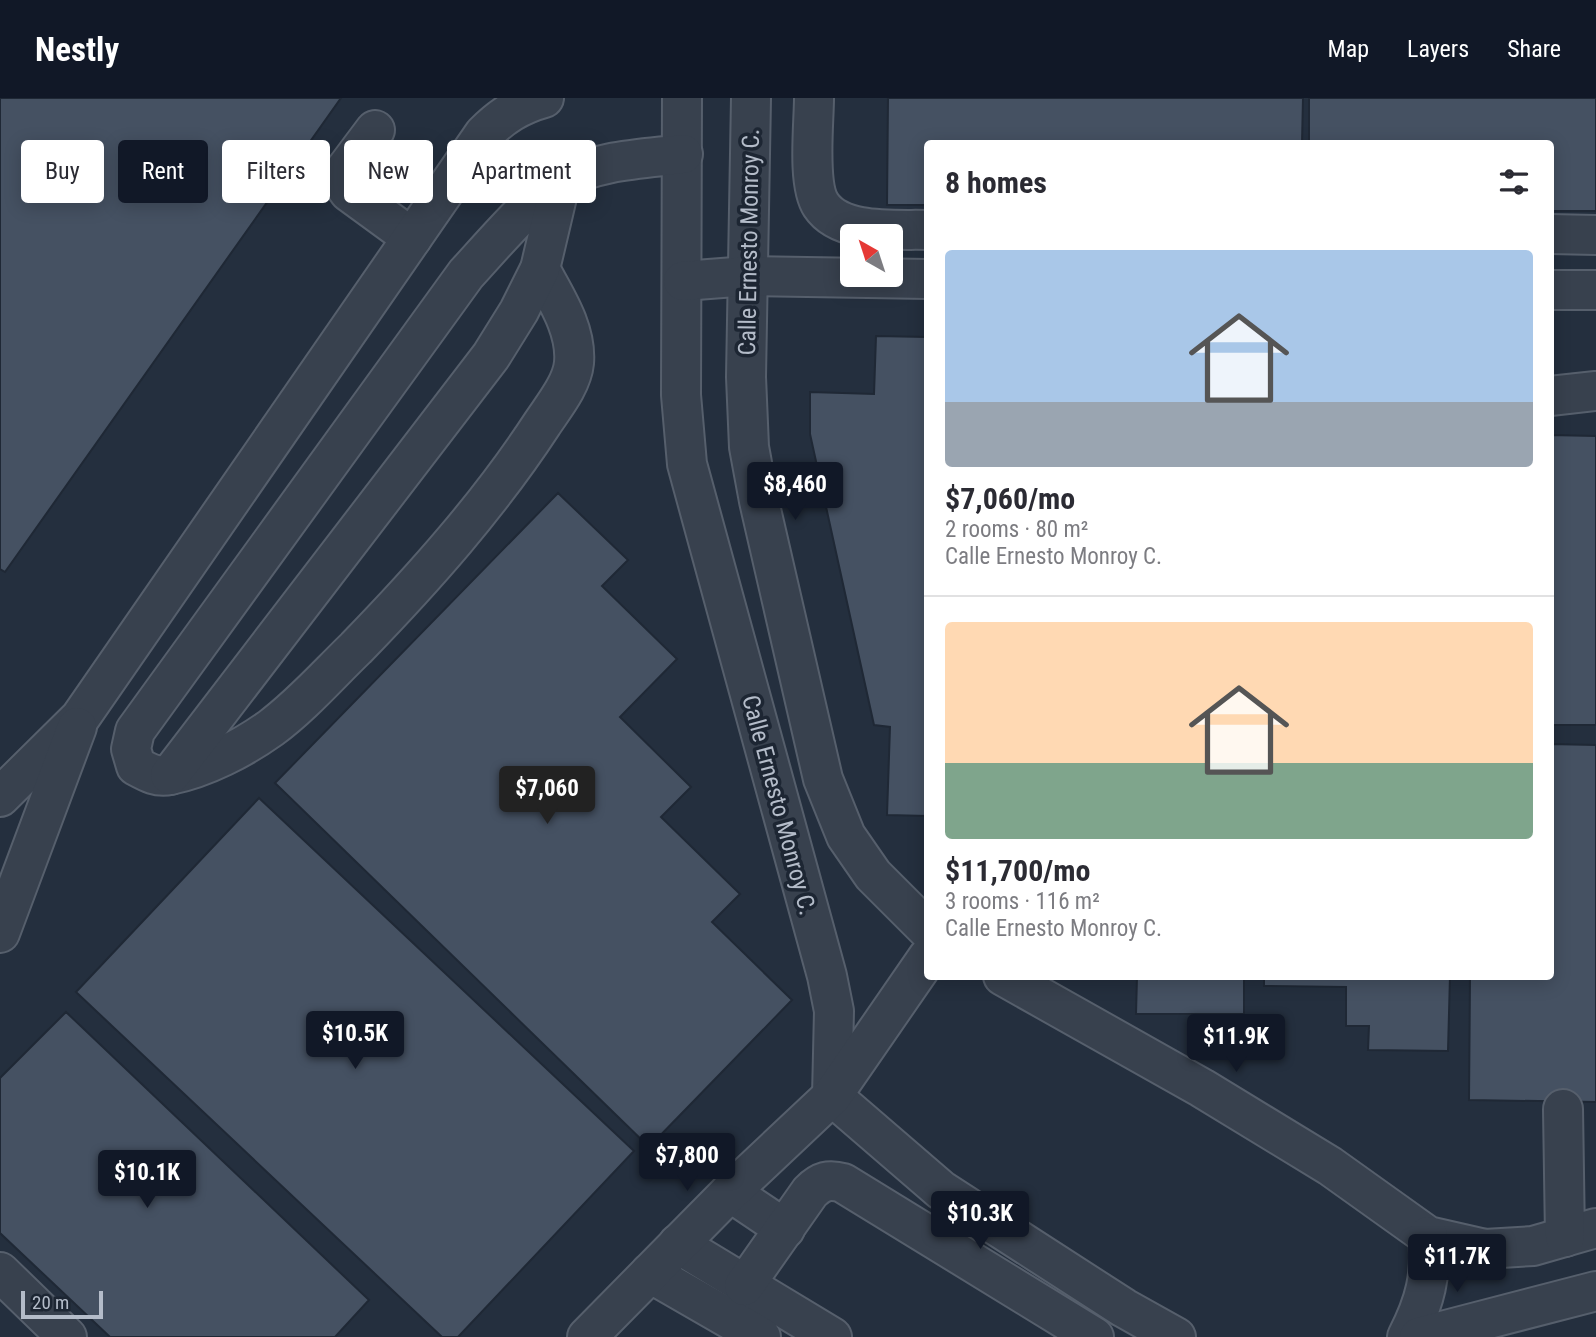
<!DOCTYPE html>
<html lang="en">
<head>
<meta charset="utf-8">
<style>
	:root { --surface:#fff; --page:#f2f2f3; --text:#2b2b33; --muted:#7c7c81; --line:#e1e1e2; --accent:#111827 }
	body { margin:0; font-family:"Roboto Condensed",sans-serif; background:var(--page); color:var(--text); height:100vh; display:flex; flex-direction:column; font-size:26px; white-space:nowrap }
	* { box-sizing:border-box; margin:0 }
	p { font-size:23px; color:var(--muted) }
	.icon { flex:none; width:38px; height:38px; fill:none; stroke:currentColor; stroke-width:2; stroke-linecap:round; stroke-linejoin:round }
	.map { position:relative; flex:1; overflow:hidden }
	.panel { position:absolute; left:924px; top:42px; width:630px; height:840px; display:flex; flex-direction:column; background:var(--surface); border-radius:7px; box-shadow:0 4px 18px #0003 }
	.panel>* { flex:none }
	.hud { position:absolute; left:21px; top:42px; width:665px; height:63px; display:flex; gap:14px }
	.needle { width:46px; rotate:321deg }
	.controls { position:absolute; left:840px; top:126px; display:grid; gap:14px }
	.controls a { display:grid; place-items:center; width:63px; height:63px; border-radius:7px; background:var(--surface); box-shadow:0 4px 18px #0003; font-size:35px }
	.scale { position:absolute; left:21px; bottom:18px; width:82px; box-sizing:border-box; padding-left:7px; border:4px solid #b4bcc9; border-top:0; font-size:19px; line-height:24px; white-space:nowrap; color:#b4bcc9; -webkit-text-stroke:5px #1d2633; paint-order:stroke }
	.price { position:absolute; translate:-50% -60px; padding:0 16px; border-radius:7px; background:var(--accent); color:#fff; font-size:23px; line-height:46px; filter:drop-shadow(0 2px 4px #0008) }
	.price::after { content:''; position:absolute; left:50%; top:42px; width:21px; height:16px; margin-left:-10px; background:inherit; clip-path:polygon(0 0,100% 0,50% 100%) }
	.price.selected { background:#222; color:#fff }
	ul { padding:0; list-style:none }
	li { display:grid; align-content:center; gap:14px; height:371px; padding:0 21px }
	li+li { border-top:2px solid var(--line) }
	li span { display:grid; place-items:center; height:217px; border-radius:7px; color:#555 }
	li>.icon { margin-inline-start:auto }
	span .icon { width:126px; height:126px; fill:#fffc; stroke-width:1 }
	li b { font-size:30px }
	h2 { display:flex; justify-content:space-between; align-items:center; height:84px; padding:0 21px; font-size:30px }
	.tag { padding:0 24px; border-radius:7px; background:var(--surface); box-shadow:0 4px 18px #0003; font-size:24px; line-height:63px }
	.tag.selected { background:var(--accent); color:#fff }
	header { display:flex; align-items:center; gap:42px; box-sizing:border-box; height:98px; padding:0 35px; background:var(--accent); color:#fff }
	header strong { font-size:33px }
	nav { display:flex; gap:38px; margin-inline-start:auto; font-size:24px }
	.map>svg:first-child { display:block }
	.building { fill:#455162; stroke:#1f2835; stroke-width:2 }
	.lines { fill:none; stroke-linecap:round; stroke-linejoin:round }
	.minor-casing { stroke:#565f6c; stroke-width:42 }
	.minor { stroke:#38414e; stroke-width:38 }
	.labels { text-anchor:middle; stroke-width:7; stroke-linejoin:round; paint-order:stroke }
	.street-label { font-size:24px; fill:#b4bcc9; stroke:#1d2633 }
</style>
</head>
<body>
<header>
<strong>Nestly</strong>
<nav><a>Map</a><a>Layers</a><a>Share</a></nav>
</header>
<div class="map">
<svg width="1596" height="1239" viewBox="0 0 1596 1239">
	<rect width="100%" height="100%" fill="#242f3e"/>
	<g class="building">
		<polygon points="0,0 341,0 5,474 0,471"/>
		<polygon points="888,0 1303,0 1302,46 928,46 928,107 887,107"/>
		<polygon points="1309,0 1596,0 1596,113 1550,113 1550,46 1309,46"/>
		<polygon points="876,238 928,239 928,718 887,717 890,629 874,627 810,336 810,294 874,296"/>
		<polygon points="1550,337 1596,338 1596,627 1550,627"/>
		<polygon points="558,395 628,462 602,488 677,561 620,619 691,689 661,719 740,796 712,824 792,902 649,1049 275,685"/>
		<polygon points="1550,646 1596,647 1596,1004 1469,1002 1470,878 1550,878"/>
		<polygon points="259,700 634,1053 458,1239 442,1239 76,894"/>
		<polygon points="1137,878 1244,878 1244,916 1136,916"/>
		<polygon points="1264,878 1450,878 1448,953 1368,952 1369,928 1346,928 1346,889 1264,888"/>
		<polygon points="66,914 369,1202 335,1239 110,1239 0,1135 0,980"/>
	</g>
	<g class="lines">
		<g class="minor-casing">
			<g id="minor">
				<polyline points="682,0 681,297 687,366 827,878 834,913 832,998"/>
				<polyline points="751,0 746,279 749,349 759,403 823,681 846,738 873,777 928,832"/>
				<path d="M814,0C814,25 807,86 821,107C841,137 896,131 928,132"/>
				<polyline points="375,32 339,80 349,94 412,140"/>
				<polyline points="1550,136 1596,137"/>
				<path d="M540,171C555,199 577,231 574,265C572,286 554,308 542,326C489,407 424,480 356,550C328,577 302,607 271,630C243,650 205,670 170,677C157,680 147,674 136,668L131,651L135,633L466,176C490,150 533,99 562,82C598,62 642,61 683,56"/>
				<polyline points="683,183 748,178 928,181"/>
				<polyline points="1550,192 1596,192"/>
				<polyline points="1550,298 1596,293"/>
				<polyline points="170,677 491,258 519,213 540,171 561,82"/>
				<path d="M0,699L80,620L484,36C502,18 519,7 544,0"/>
				<polyline points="0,835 77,629"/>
				<polyline points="1003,878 1202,990 1330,1068 1428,1138 1485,1151 1533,1148 1596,1130"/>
				<polyline points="832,998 941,1092 1124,1210 1176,1239"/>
				<polyline points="1563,1011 1565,1139"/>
				<polyline points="730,1094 785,1131"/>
				<polyline points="678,1146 832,1239"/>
				<polyline points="0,1174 67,1239"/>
				<polyline points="650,1175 761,1239"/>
				<path d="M744,1188L810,1094C821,1083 829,1081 843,1085L1094,1239"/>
				<polyline points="587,1239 730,1094 832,998 928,859"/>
				<path d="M1407,1239C1425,1204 1432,1177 1428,1138"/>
				<polyline points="1419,1239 1596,1193"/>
			</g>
		</g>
		<use href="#minor" class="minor"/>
	</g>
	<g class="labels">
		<g class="street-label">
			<text transform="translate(749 144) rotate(-89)" y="8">Calle Ernesto Monroy C.</text>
			<text transform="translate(779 707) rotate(75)" y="8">Calle Ernesto Monroy C.</text>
		</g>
	</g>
</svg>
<div class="controls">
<a><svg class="needle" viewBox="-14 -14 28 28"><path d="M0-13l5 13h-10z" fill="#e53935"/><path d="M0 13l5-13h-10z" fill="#7c7c81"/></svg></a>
</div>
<div class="scale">20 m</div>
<b class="price" style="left:795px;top:424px">$8,460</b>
<b class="price selected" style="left:547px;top:728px">$7,060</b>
<b class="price" style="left:355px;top:973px">$10.5K</b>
<b class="price" style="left:1236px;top:976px">$11.9K</b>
<b class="price" style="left:687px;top:1095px">$7,800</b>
<b class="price" style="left:147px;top:1112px">$10.1K</b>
<b class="price" style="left:980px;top:1153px">$10.3K</b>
<b class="price" style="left:1457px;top:1196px">$11.7K</b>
<div class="hud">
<a class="tag">Buy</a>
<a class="tag selected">Rent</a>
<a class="tag">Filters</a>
<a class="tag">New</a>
<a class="tag">Apartment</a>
</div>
<section class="panel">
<h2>8 homes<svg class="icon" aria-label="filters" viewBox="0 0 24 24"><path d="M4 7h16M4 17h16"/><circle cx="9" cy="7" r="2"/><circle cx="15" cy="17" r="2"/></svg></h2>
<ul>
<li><span style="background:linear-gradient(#a9c7e8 70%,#9aa5b1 0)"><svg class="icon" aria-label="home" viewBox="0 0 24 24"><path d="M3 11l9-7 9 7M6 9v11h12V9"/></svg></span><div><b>$7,060/mo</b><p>2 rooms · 80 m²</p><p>Calle Ernesto Monroy C.</p></div></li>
<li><span style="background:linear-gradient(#ffd9b3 65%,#7fa58c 0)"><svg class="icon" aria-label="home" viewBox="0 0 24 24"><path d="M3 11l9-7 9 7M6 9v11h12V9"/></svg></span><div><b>$11,700/mo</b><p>3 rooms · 116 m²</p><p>Calle Ernesto Monroy C.</p></div></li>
</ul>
</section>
</div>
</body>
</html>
